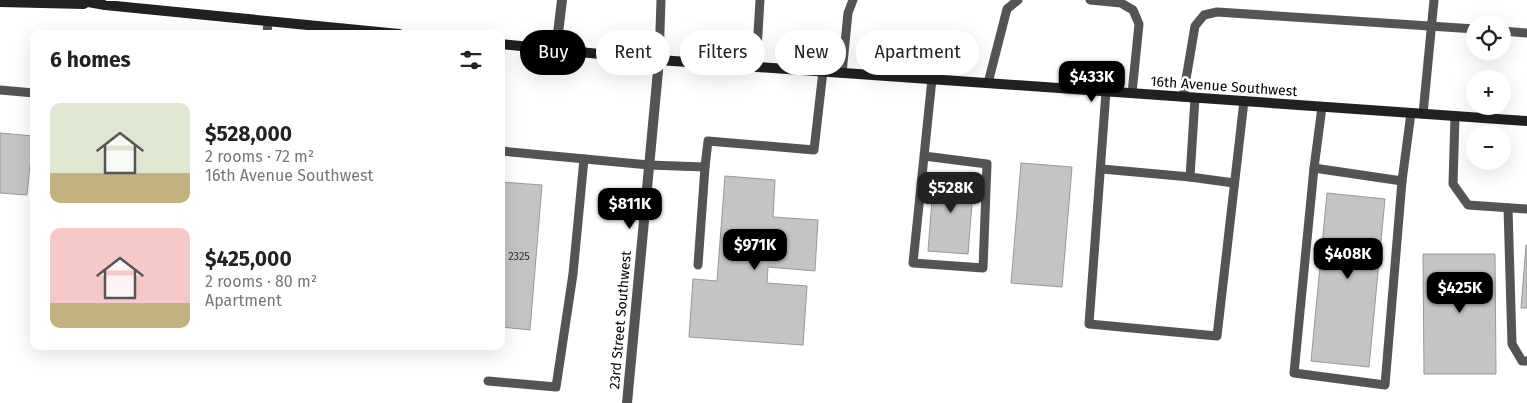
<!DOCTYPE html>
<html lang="en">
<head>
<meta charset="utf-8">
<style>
	:root { --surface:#fff; --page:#f6f6f6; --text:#222; --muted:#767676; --accent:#000 }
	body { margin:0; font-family:"Fira Sans",sans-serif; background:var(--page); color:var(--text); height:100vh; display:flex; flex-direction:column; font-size:19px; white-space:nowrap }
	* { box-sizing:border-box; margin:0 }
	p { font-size:16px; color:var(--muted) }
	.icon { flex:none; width:28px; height:28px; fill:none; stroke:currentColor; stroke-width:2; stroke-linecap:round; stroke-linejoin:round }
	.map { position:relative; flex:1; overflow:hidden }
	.sheet { position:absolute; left:30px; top:30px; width:475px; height:320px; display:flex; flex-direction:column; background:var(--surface); border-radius:10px; box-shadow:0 5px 20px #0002 }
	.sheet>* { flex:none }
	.top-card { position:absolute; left:520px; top:30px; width:475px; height:45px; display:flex; gap:10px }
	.controls { position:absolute; left:1466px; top:15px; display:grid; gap:10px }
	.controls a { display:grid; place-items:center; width:45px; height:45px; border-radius:50%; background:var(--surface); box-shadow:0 5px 20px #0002; font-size:25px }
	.price { position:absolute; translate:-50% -42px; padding:0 11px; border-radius:10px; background:var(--accent); color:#fff; font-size:16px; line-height:32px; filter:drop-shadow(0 1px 2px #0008) }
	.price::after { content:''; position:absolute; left:50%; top:30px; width:15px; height:11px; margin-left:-8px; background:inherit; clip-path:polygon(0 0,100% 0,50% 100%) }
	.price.active { background:#222; color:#fff }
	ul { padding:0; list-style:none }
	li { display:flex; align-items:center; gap:15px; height:125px; padding:0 20px }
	li span { display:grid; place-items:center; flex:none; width:140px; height:100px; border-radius:10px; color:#555 }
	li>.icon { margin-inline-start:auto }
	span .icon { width:60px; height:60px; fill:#fffc; stroke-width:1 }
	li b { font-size:21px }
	h2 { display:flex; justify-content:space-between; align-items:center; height:60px; padding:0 20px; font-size:21px }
	.pill { padding:0 18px; border-radius:22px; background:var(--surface); box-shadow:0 5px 20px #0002; font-size:18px; line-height:45px }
	.pill.active { background:var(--accent); color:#fff }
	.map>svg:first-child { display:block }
	.building { fill:#c4c4c4; stroke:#989898 }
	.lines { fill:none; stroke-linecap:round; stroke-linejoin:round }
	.lane { stroke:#545454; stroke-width:9 }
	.street { stroke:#545454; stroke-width:10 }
	.secondary { stroke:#212121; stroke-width:10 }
	.labels { text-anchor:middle; stroke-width:5; stroke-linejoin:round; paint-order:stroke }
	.number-label { font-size:11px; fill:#313131 }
	.street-label { font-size:14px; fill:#000; stroke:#fff }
</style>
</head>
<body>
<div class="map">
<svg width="1527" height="403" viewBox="0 0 1527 403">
	<rect width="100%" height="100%" fill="#fff"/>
	<g class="building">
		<polygon points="0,133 33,136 27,195 0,193"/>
		<polygon points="1021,163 1072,167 1062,287 1011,283"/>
		<polygon points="934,175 974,178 968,254 928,251"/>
		<polygon points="725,176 775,180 773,217 818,220 815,271 768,267 767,283 807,286 803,345 689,337 693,279 717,281"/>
		<polygon points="501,182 542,185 530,330 501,327"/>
		<polygon points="1327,193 1385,199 1369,367 1311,361"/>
		<polygon points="1526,245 1527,245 1527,308 1521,308"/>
		<polygon points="1423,254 1495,254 1496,374 1424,374"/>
	</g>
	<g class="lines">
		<g class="lane">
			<polyline points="1090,0 1121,3 1133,10 1139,24 1132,93"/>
			<polyline points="1502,31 1527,33"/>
			<polyline points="267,34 268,21"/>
			<polyline points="659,60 661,0"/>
			<polyline points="756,66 760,0"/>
			<polyline points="842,73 848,13 853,0"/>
			<polyline points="988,83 1007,9 1018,0"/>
			<polyline points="0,90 34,93"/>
			<polyline points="1106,91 1089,324 1217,336 1244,101"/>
			<polyline points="1183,97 1195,26 1204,15 1217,12 1475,29"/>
			<polyline points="1195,98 1190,177 1234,183"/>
			<polyline points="1322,107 1314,168 1294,373 1385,385 1402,181"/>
			<polyline points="1423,114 1434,0"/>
			<polyline points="1455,116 1453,184 1468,205 1527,209"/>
			<polyline points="501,151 649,165 705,167 708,141 814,150 823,71"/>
			<polyline points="924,156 987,164 983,268 913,263 932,79"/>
			<polyline points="1314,168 1402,181 1411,113"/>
			<polyline points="1102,169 1190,177"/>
			<polyline points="1508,208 1512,344 1522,361 1527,361"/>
			<polyline points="698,265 705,167"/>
			<polyline points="488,381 556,387 573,274 584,159"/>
		</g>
		<g class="street">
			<polyline points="556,50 562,0"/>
			<polyline points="627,403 659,60"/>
		</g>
		<g class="secondary">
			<polyline points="77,0 105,5 399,34"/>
			<polyline points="0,2 84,4"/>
			<polyline points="501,44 659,60 1527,121"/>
		</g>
	</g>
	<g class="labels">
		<g class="number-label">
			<text x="519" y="260">2325</text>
		</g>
		<g class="street-label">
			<text transform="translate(1224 86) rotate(4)" y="5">16th Avenue Southwest</text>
			<text transform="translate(620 320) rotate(-85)" y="5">23rd Street Southwest</text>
		</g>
	</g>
</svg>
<div class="controls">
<a><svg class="icon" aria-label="locate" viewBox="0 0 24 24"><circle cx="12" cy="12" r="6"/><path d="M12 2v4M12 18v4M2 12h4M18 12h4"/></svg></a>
<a>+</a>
<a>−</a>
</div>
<b class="price" style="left:1092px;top:103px">$433K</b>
<b class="price active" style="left:951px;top:214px">$528K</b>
<b class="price" style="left:630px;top:230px">$811K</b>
<b class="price" style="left:755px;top:271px">$971K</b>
<b class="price" style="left:1348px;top:280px">$408K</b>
<b class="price" style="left:1460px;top:314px">$425K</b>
<div class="top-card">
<a class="pill active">Buy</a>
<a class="pill">Rent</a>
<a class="pill">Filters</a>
<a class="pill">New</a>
<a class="pill">Apartment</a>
</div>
<section class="sheet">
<h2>6 homes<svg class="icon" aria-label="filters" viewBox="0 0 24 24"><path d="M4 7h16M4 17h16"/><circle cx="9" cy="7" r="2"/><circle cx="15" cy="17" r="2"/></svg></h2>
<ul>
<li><span style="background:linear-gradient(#dfe7d0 70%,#c2b280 0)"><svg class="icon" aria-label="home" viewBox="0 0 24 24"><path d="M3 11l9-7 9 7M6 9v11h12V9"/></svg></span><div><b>$528,000</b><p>2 rooms · 72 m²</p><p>16th Avenue Southwest</p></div></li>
<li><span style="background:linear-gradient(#f6c9c9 75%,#c2b280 0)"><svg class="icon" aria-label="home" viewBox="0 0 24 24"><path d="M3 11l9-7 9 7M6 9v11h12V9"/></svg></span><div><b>$425,000</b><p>2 rooms · 80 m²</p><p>Apartment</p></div></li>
</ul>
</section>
</div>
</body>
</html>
